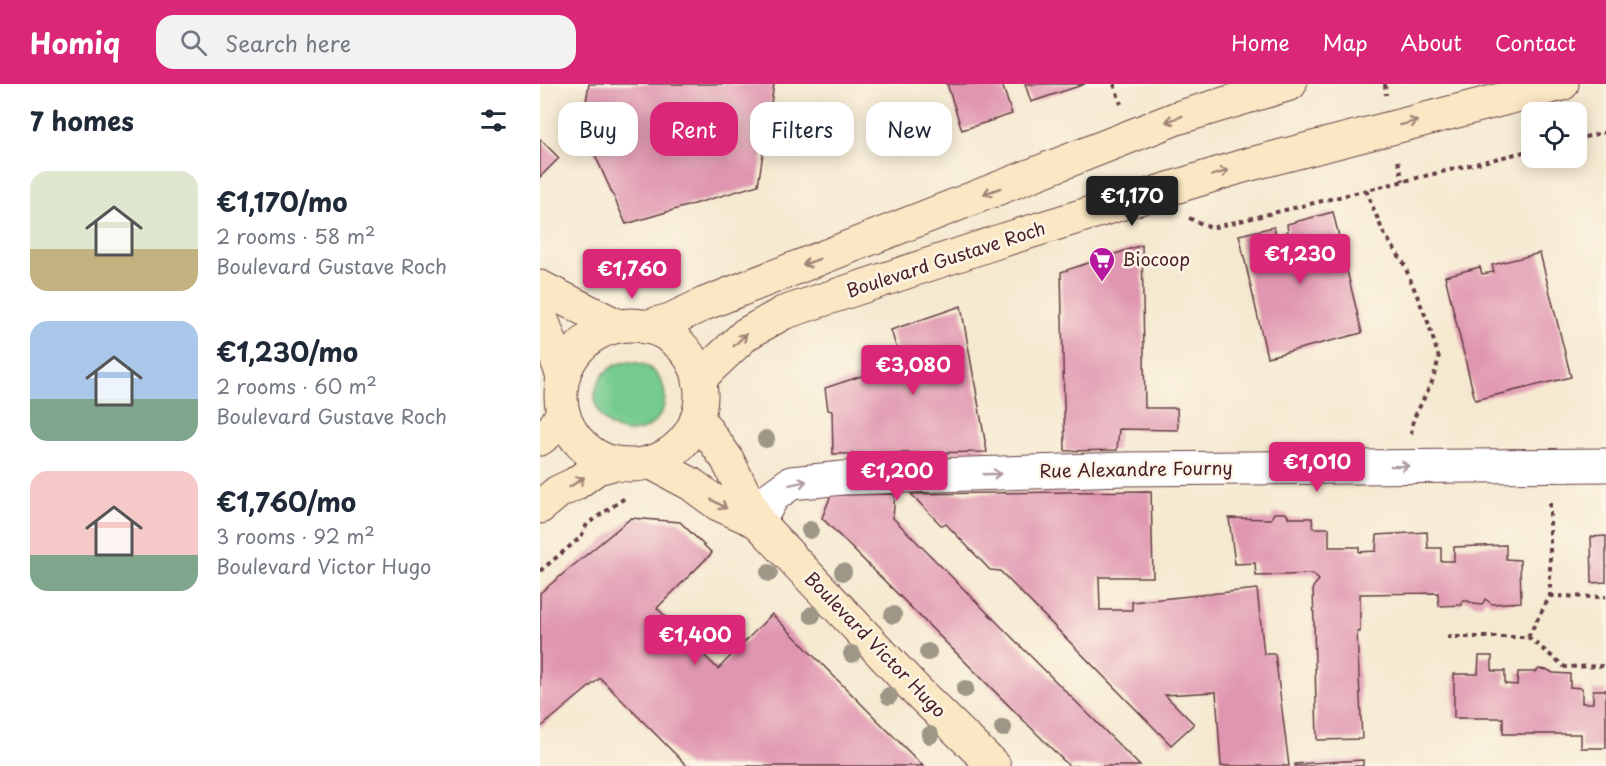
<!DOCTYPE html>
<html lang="en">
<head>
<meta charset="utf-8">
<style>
	:root { --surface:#fff; --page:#f2f2f3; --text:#1f2937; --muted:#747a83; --accent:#db2777 }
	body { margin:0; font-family:"Playpen Sans",sans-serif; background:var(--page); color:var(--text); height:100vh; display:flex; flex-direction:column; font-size:22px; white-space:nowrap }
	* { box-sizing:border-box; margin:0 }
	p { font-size:20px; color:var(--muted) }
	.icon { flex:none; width:33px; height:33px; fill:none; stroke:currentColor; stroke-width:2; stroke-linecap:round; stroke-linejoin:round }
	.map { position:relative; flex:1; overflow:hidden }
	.details { display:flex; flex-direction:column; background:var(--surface); width:540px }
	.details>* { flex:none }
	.guide { position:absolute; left:18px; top:18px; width:570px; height:54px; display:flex; gap:12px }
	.fabs { position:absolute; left:981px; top:18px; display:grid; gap:12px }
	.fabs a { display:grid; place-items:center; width:66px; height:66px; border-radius:12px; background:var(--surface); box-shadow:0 3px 15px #0003; font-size:30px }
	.price { position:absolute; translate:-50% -51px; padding:0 14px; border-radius:6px; background:var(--accent); color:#fff; font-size:20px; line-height:39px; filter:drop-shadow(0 2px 3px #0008) }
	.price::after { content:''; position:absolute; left:50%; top:36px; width:18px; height:14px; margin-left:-9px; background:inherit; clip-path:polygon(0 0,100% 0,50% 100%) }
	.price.selected { background:#222; color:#fff }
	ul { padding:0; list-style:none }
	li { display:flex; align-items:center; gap:18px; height:150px; padding:0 30px }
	li span { display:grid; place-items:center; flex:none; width:168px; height:120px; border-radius:18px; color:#555 }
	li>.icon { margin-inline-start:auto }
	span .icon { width:72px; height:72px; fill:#fffc; stroke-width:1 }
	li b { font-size:26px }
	h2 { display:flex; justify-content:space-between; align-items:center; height:72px; padding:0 30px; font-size:26px }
	.chip { padding:0 21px; border-radius:18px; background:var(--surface); box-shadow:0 3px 15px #0003; font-size:21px; line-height:54px }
	.chip.selected { background:var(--accent); color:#fff }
	header { display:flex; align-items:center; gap:36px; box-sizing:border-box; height:84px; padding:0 30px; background:var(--accent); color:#fff }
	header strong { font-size:28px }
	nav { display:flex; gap:33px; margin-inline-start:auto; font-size:21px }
	.search { width:420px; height:54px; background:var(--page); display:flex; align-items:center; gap:15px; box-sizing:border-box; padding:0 21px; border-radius:18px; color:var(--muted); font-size:22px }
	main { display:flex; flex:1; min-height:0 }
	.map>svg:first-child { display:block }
	.green { fill:#74ca8f; stroke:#5f745d; stroke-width:1.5 }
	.building { fill:#e096b0 }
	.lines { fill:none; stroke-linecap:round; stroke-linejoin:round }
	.street-casing { stroke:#643d44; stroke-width:35 }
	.secondary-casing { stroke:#643d44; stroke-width:35 }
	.path { stroke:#643d44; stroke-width:4; stroke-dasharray:4.5 4.5; stroke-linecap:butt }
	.street { stroke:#fff; stroke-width:33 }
	.secondary { stroke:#fae7c3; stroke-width:33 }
	.tree { fill:#9e9686 }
	.oneway { stroke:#a28377 }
	.oneway2 { stroke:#ae9aa0 }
	.labels { text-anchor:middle; stroke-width:5; stroke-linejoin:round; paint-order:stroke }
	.street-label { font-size:18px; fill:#4a1f2b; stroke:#fcf5e5 }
	.poi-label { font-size:18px; fill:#4a1f2b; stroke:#fcf5e5; text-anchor:start }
</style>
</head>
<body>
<header>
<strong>Homiq</strong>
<div class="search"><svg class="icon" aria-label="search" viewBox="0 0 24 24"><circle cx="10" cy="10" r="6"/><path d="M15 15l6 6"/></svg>Search here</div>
<nav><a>Home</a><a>Map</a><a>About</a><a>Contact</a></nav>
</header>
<main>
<section class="details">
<h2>7 homes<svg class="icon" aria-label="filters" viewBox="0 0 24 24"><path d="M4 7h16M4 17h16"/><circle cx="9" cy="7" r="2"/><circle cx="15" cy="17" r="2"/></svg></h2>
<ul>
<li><span style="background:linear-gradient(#dfe7d0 65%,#c2b280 0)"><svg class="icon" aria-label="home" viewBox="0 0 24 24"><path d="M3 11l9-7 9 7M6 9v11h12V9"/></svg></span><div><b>€1,170/mo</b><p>2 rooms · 58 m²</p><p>Boulevard Gustave Roch</p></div></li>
<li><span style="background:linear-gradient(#a9c7e8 65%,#7fa58c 0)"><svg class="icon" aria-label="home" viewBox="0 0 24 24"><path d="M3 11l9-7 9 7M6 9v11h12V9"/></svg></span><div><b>€1,230/mo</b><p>2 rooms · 60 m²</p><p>Boulevard Gustave Roch</p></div></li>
<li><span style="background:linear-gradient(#f6c9c9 70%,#7fa58c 0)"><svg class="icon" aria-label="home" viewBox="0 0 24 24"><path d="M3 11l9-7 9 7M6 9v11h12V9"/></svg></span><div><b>€1,760/mo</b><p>3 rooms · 92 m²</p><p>Boulevard Victor Hugo</p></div></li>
</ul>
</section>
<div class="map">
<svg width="1066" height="682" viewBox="0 0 1066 682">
	<rect width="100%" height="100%" fill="#fcf5e5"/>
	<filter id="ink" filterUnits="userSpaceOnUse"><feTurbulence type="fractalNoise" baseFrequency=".0167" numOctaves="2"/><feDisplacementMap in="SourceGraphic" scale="12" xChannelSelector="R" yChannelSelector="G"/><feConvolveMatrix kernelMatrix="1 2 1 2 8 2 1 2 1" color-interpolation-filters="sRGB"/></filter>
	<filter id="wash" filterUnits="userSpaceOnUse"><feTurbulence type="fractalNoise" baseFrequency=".008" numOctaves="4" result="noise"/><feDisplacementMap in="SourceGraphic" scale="24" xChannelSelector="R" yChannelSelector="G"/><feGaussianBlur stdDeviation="1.35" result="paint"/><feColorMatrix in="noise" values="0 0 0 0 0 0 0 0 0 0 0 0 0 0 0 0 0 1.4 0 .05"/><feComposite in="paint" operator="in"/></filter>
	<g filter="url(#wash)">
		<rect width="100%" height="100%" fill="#f5e9d0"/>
		<circle class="green" cx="90" cy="313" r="35"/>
		<g id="blocks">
			<g class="building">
				<polygon points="49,0 234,0 218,101 86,140 42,42"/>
				<polygon points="407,0 462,0 472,30 422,46"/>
				<polygon points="485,0 545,0 491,18"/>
				<polygon points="0,55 19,74 0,93"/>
				<polygon points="793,128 822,249 727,273 699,151 734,143 736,151 748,148 747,140"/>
				<polygon points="602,161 605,324 637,324 638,346 579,345 577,366 525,367 521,188"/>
				<polygon points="1000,169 1031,293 935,316 905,192 940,183 942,190 954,188 952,181"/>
				<polygon points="421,222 447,368 293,370 292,327 288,326 285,304 361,279 351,246"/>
				<polygon points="611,407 613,493 559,493 560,526 592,526 592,518 717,505 724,570 735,570 749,682 681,682 676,608 625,611 654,640 631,661 460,487 450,486 406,440 401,441 371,410"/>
				<polygon points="355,410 353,434 600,682 529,682 282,434 291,411"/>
				<polygon points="734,429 746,429 749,434 772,434 773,444 789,444 789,463 819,463 819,468 836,467 837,451 887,448 888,464 901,464 901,477 914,477 914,463 966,461 966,475 980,476 981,518 952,520 945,515 942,521 934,520 928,517 922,517 922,521 899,522 898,509 820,510 820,548 817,548 822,655 777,656 773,503 779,496 773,490 716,492 715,479 695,480 689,434 731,435"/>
				<polygon points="91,434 140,438 172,469 117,524 178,585 232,530 383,682 147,682 60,594 0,644 0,509"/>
				<polygon points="1066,452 1066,498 1052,499 1051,453"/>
				<polygon points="939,572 952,572 952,587 965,587 965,600 977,601 978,588 995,588 999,585 1008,586 1013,589 1030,590 1030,603 1042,604 1042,619 1053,619 1053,606 1066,606 1066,664 1041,664 1041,650 963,650 963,634 914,634 914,590 938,590"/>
				<polygon points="823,676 823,682 755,682 755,680"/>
			</g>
		</g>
	</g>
	<g filter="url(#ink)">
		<use href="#blocks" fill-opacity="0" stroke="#643d44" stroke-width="1.5"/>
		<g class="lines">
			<g class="street-casing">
				<polyline id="street" points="218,438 233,412 251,399 303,394 584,385 1066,381"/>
			</g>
			<g class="secondary-casing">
				<g id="secondary">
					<polyline points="0,203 78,242"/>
					<polyline points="0,230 23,292"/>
					<circle cx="91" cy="311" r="70"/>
					<polyline points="105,243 130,236 164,220 637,34 750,0"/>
					<polyline points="159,297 169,285 206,250 243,229 457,158 703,82 1022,0"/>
					<polyline points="157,333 187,375 218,438 376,606 454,682"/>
					<polyline points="0,355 13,345 23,329"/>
					<polyline points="110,378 151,400 178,420 218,438"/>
					<polyline points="0,423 18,408 35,400 57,384 77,379"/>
				</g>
			</g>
			<g class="path">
				<polyline points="574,0 581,20"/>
				<polyline points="845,0 846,11"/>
				<polyline points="1036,55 1066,48"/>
				<polyline points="858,77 863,97"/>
				<polyline points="826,106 843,148 863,178 888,238 899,274 892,298 873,336 871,350"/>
				<polyline points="649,134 671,144 992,66"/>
				<polyline points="0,487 41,453 47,440 85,414"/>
				<polyline points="1010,512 1066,513"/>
				<polyline points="907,553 988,553 1025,583 1066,582"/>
				<polyline points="988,553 1010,512 1010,415"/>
			</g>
			<use href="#street" class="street"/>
			<use href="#secondary" class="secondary"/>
		</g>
		<g class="tree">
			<circle cx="226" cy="355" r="9"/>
			<circle cx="270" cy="446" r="9"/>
			<circle cx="303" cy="488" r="9"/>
			<circle cx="229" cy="489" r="9"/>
			<circle cx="272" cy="531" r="9"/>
			<circle cx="353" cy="531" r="9"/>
			<circle cx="388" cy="568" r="9"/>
			<circle cx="312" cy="570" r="9"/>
			<circle cx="425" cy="605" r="9"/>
			<circle cx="349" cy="612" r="9"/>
			<circle cx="463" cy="644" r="9"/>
			<circle cx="390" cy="651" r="9"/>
		</g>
		<defs><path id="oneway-shaft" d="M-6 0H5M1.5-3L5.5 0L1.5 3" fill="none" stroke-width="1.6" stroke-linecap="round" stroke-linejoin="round" transform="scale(1.5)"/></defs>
		<g class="oneway">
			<use href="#oneway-shaft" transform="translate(634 35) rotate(160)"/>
			<use href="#oneway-shaft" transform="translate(869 39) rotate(-14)"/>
			<use href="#oneway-shaft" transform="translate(680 89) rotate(-17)"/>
			<use href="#oneway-shaft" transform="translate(452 107) rotate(159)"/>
			<use href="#oneway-shaft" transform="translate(271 178) rotate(159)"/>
			<use href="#oneway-shaft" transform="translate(200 256) rotate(-44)"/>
			<use href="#oneway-shaft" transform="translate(37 398) rotate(-33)"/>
			<use href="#oneway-shaft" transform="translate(179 420) rotate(30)"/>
		</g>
		<g class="oneway2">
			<use href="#oneway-shaft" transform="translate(860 382) rotate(-1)"/>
			<use href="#oneway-shaft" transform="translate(452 390) rotate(-2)"/>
			<use href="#oneway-shaft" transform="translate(258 399) rotate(-12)"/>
		</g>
	</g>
	<defs>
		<g id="supermarket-pin" transform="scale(1.35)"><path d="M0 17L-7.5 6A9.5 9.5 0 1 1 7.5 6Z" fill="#b5179e" stroke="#fcf5e5"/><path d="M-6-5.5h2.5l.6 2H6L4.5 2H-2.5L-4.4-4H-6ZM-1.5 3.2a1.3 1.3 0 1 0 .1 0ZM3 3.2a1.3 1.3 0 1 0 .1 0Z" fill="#fff"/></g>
	</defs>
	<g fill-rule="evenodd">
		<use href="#supermarket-pin" x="562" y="176"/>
	</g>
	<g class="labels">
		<g class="street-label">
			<text transform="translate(406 176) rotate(-18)" y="6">Boulevard Gustave Roch</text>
			<text transform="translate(596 386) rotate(-1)" y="6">Rue Alexandre Fourny</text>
			<text transform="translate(335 561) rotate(46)" y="6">Boulevard Victor Hugo</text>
		</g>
		<g class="poi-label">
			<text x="582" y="182">Biocoop</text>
		</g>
	</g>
</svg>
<div class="fabs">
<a><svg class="icon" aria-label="locate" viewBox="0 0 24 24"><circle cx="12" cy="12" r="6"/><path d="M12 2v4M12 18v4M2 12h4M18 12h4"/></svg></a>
</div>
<b class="price selected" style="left:592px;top:143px">€1,170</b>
<b class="price" style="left:760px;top:201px">€1,230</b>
<b class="price" style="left:92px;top:216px">€1,760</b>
<b class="price" style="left:373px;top:312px">€3,080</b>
<b class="price" style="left:777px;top:409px">€1,010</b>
<b class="price" style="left:357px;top:418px">€1,200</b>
<b class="price" style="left:155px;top:582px">€1,400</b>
<div class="guide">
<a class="chip">Buy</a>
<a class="chip selected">Rent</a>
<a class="chip">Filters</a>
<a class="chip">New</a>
</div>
</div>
</main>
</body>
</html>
